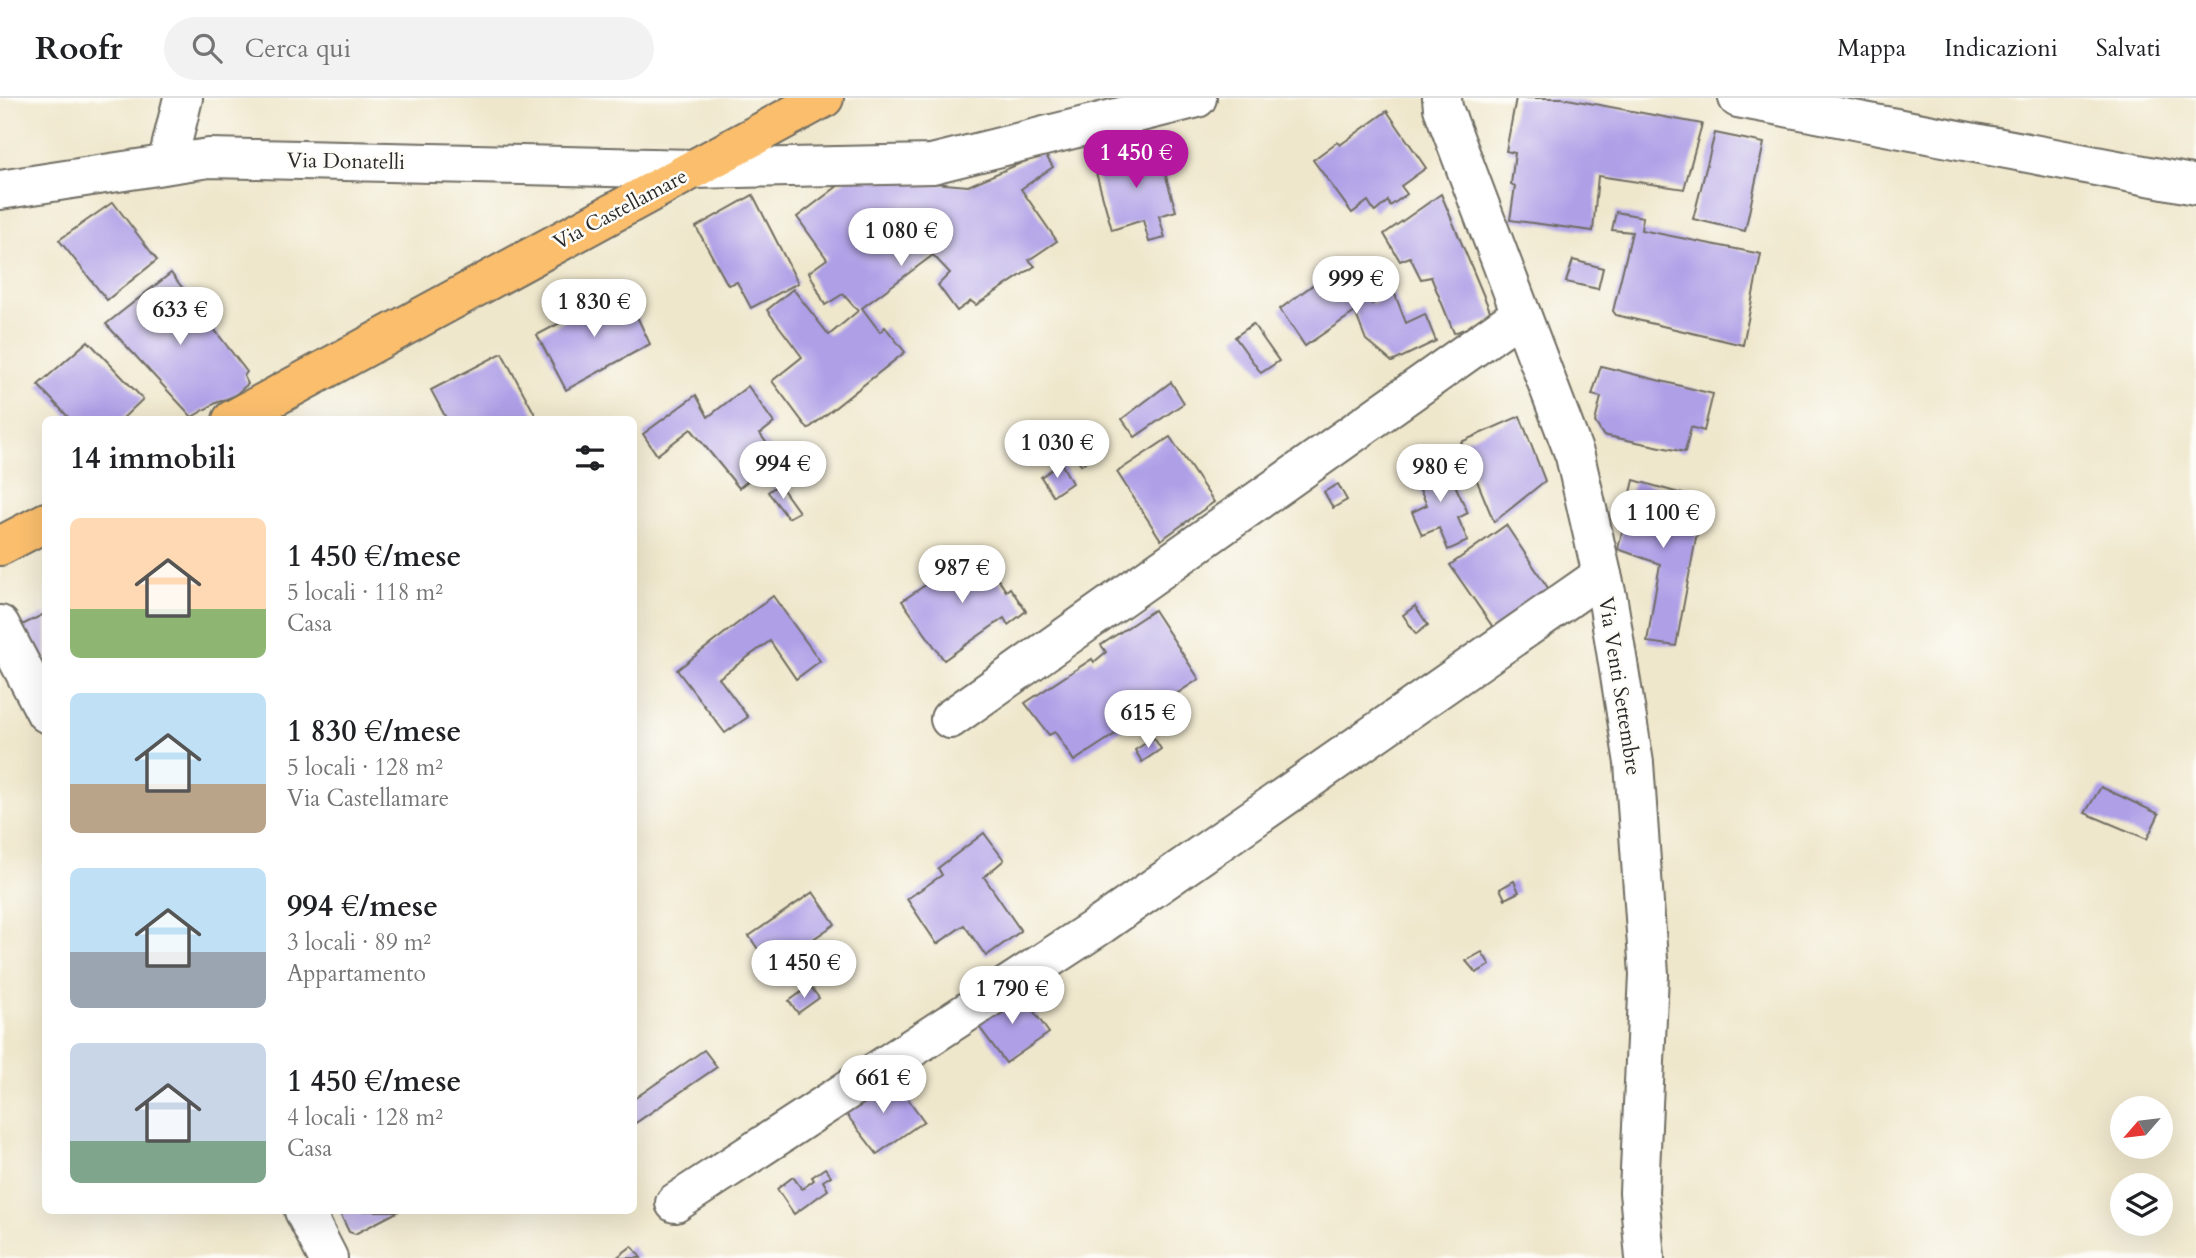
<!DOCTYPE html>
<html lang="it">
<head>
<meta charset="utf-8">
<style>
	:root { --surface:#fff; --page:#f2f2f2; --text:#202124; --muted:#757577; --line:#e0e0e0; --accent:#b5179e }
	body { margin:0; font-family:Cardo,serif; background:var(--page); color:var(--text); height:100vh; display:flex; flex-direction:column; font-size:26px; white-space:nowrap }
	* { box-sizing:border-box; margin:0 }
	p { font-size:23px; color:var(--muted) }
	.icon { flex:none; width:38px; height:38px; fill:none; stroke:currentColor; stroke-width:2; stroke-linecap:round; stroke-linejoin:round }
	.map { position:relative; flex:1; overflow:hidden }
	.drawer { position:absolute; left:42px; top:318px; width:595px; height:798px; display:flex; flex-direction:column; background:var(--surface); border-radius:10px; box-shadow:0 7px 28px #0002 }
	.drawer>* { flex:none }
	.needle { width:46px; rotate:242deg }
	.buttons { position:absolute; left:2110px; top:998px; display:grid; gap:14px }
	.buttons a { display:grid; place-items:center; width:63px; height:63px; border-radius:50%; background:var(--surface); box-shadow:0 7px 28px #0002; font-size:35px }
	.price { position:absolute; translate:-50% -60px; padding:0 16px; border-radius:24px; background:#fff; color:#222; font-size:23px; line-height:46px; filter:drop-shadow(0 2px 4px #0008) }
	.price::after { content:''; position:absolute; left:50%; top:42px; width:21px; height:16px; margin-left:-10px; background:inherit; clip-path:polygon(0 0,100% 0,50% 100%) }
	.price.on { background:var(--accent); color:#fff }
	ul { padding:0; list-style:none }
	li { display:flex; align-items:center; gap:21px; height:175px; padding:0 28px }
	li span { display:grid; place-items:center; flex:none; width:196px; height:140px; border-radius:10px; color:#555 }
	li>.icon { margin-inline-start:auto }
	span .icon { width:84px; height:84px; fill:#fffc; stroke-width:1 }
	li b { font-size:30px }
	h2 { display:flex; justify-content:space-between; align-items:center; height:84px; padding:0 28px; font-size:30px }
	header { display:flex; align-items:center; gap:42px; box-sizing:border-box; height:98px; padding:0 35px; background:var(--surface); border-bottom:2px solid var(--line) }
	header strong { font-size:33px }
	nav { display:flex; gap:38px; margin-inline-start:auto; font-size:24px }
	.search { width:490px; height:63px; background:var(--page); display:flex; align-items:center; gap:18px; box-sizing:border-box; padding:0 24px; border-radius:38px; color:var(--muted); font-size:26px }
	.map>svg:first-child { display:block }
	.building { fill:#ae9fe7 }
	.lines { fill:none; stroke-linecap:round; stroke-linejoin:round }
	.minor-casing { stroke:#706d63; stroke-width:42 }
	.major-casing { stroke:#706d63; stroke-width:42 }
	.minor { stroke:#fff; stroke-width:38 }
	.major { stroke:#fabe6d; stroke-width:38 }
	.labels { text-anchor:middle; stroke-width:5; stroke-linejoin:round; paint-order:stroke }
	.street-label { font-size:21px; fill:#2b2b2b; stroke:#fdfcf7 }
</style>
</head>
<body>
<header>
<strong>Roofr</strong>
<div class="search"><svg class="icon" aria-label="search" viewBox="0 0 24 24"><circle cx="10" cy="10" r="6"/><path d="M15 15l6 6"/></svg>Cerca qui</div>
<nav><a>Mappa</a><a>Indicazioni</a><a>Salvati</a></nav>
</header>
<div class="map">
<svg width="2196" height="1160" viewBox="0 0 2196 1160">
	<rect width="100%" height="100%" fill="#fdfcf7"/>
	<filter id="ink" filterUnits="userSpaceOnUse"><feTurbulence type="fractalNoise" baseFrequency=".0143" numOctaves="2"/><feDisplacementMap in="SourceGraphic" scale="14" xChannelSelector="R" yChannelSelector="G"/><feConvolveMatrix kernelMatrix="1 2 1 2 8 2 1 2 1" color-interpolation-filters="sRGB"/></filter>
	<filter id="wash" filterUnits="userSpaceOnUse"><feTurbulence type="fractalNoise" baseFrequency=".00686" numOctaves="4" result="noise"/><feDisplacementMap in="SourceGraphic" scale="28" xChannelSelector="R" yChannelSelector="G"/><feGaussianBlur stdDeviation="1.57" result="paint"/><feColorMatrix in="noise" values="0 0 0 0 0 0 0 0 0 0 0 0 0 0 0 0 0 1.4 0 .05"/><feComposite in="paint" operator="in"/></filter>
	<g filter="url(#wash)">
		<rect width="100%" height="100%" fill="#efe7cc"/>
		<g id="blocks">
			<g class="building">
				<polygon points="1516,0 1562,0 1702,26 1684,91 1598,78 1593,133 1510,122 1515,88 1511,86 1515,55 1506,53"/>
				<polygon points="1387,13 1426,70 1401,88 1407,96 1390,108 1388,103 1375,114 1368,103 1352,115 1313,62 1337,44 1340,47"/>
				<polygon points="1715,35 1764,45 1745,133 1693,121"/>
				<polygon points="1156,45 1176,113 1159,118 1165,140 1149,144 1143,122 1112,132 1093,64"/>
				<polygon points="1043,53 1053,69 1021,91 1057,143 1029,162 1035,168 976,207 971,203 957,213 938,187 950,175 933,157 862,210 880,234 885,229 905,254 808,331 772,283 802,259 767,212 793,191 829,237 858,213 843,196 825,207 809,174 827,161 797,119 851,78 968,88 1028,62"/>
				<polygon points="1441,96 1493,220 1454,235 1431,179 1421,181 1410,159 1400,163 1384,136"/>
				<polygon points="753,97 798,185 751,210 737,184 728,187 696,129"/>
				<polygon points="113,104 157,162 107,202 59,142"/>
				<polygon points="1616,114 1643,119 1641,132 1761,156 1743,247 1616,217 1613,213 1632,134 1612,132"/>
				<polygon points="1573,162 1603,170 1598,191 1566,184"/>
				<polygon points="1344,164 1372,206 1394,194 1406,225 1425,216 1436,243 1392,264 1366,242 1355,214 1305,248 1280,211"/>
				<polygon points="171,175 247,274 244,278 248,286 234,298 216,305 192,319 106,226"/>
				<polygon points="624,191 650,246 566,292 537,237"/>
				<polygon points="1253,226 1279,263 1261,275 1235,239"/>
				<polygon points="88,243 143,301 121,322 71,322 38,287"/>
				<polygon points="502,255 538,322 447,322 431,292"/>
				<polygon points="1601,268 1713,296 1704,333 1691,329 1685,354 1603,337 1595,324 1601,299 1592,297"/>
				<polygon points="1171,284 1184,305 1135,339 1122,321"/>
				<polygon points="748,288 774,325 760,336 777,359 739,390 691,331 657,357 643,336 696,297 708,319"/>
				<polygon points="1520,318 1545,383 1494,424 1461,344"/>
				<polygon points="1170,339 1214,404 1161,442 1117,374"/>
				<polygon points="1091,344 1099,354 1081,367 1074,355"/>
				<polygon points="1443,361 1468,415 1458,420 1468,443 1448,452 1439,430 1422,437 1412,414 1427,407 1412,374"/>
				<polygon points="1061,365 1072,385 1053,398 1041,379"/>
				<polygon points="1634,382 1703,402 1676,548 1647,544 1660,466 1618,451"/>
				<polygon points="779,386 799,414 788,420 768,394"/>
				<polygon points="1338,386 1347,402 1333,410 1324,394"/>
				<polygon points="1506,427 1550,493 1495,532 1450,467"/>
				<polygon points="978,451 1006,493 1010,490 1026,513 1008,527 1004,520 944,562 902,503"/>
				<polygon points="773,498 820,563 796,581 770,543 719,580 748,619 725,635 677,572"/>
				<polygon points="1415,508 1428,527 1416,536 1403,517"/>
				<polygon points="1154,512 1199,581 1074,663 1055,634 1049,637 1025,605 1092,561 1094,564 1106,554 1101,547"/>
				<polygon points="46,515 46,584 18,529"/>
				<polygon points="1154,640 1161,651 1142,664 1135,652"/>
				<polygon points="2101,689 2159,716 2147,741 2085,715"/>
				<polygon points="984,735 1004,762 984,779 1021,833 986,858 964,827 937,846 907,801 942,777 938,770"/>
				<polygon points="1514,783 1519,794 1505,801 1500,791"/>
				<polygon points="813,794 835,826 771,870 749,838"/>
				<polygon points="1482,854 1490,867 1476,875 1466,863"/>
				<polygon points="810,888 819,900 798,915 789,903"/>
				<polygon points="1018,891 1049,935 1006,965 974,922"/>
				<polygon points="704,952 717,969 634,1026 634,1001"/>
				<polygon points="892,979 924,1023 877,1056 840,1008"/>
				<polygon points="825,1070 831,1078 823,1083 828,1092 794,1116 777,1091 793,1079 802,1091 814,1082 812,1079"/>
				<polygon points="339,1113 399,1113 355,1136 349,1134"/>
				<polygon points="632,1148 641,1160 616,1160"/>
			</g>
		</g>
	</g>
	<g filter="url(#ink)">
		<use href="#blocks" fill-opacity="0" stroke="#706d63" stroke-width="2"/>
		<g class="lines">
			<g class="minor-casing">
				<g id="minor">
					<polyline points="1442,0 1443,10 1575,358 1608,503 1634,665 1649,876 1639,1094 1645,1160"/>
					<polyline points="1738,0 2196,87"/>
					<polyline points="167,66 183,0"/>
					<polyline points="0,92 209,60 694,71 932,66 1197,0"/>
					<polyline points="0,527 46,615"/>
					<polyline points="950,621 1521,216"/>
					<polyline points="675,1105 1102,826 1602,477"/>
					<polyline points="304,1113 328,1160"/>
				</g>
			</g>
			<g class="major-casing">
				<g id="major">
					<polyline points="232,322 824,0"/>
					<polyline points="0,448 46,424"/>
				</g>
			</g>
			<use href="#minor" class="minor"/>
			<use href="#major" class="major"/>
		</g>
	</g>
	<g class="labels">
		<g class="street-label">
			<text transform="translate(346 63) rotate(1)" y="7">Via Donatelli</text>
			<text transform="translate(620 111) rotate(-28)" y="7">Via Castellamare</text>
			<text transform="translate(1620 588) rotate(81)" y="7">Via Venti Settembre</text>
		</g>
	</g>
</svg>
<div class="buttons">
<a><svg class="needle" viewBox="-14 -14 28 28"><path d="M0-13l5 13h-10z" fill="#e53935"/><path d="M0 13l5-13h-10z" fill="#757577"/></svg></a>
<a><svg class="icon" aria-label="layers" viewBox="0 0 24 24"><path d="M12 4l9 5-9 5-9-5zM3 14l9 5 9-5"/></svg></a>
</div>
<b class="price on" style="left:1136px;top:92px">1 450 €</b>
<b class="price" style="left:901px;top:170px">1 080 €</b>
<b class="price" style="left:1356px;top:218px">999 €</b>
<b class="price" style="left:594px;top:241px">1 830 €</b>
<b class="price" style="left:180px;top:249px">633 €</b>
<b class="price" style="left:1057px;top:382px">1 030 €</b>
<b class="price" style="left:783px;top:403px">994 €</b>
<b class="price" style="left:1440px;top:406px">980 €</b>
<b class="price" style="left:1663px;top:452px">1 100 €</b>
<b class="price" style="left:962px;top:507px">987 €</b>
<b class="price" style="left:1148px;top:652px">615 €</b>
<b class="price" style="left:804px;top:902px">1 450 €</b>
<b class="price" style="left:1012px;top:928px">1 790 €</b>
<b class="price" style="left:883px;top:1017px">661 €</b>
<section class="drawer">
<h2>14 immobili<svg class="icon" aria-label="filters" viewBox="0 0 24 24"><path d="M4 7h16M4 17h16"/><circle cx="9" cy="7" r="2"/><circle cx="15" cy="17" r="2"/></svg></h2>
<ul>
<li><span style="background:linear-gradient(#ffd9b3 65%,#8fb573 0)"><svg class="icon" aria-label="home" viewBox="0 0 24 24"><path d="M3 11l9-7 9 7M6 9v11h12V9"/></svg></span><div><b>1 450 €/mese</b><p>5 locali · 118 m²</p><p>Casa</p></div></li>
<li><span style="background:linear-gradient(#bfe0f5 65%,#b9a48a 0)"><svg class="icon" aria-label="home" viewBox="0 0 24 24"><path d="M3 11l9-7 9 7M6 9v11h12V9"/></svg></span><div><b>1 830 €/mese</b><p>5 locali · 128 m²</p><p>Via Castellamare</p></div></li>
<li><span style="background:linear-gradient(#bfe0f5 60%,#9aa5b1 0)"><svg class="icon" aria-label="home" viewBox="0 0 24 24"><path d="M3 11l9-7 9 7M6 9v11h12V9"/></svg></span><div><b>994 €/mese</b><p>3 locali · 89 m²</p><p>Appartamento</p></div></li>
<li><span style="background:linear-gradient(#c9d6e8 70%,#7fa58c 0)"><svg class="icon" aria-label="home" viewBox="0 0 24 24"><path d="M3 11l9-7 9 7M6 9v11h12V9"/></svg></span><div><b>1 450 €/mese</b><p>4 locali · 128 m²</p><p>Casa</p></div></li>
</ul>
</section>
</div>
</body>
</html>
